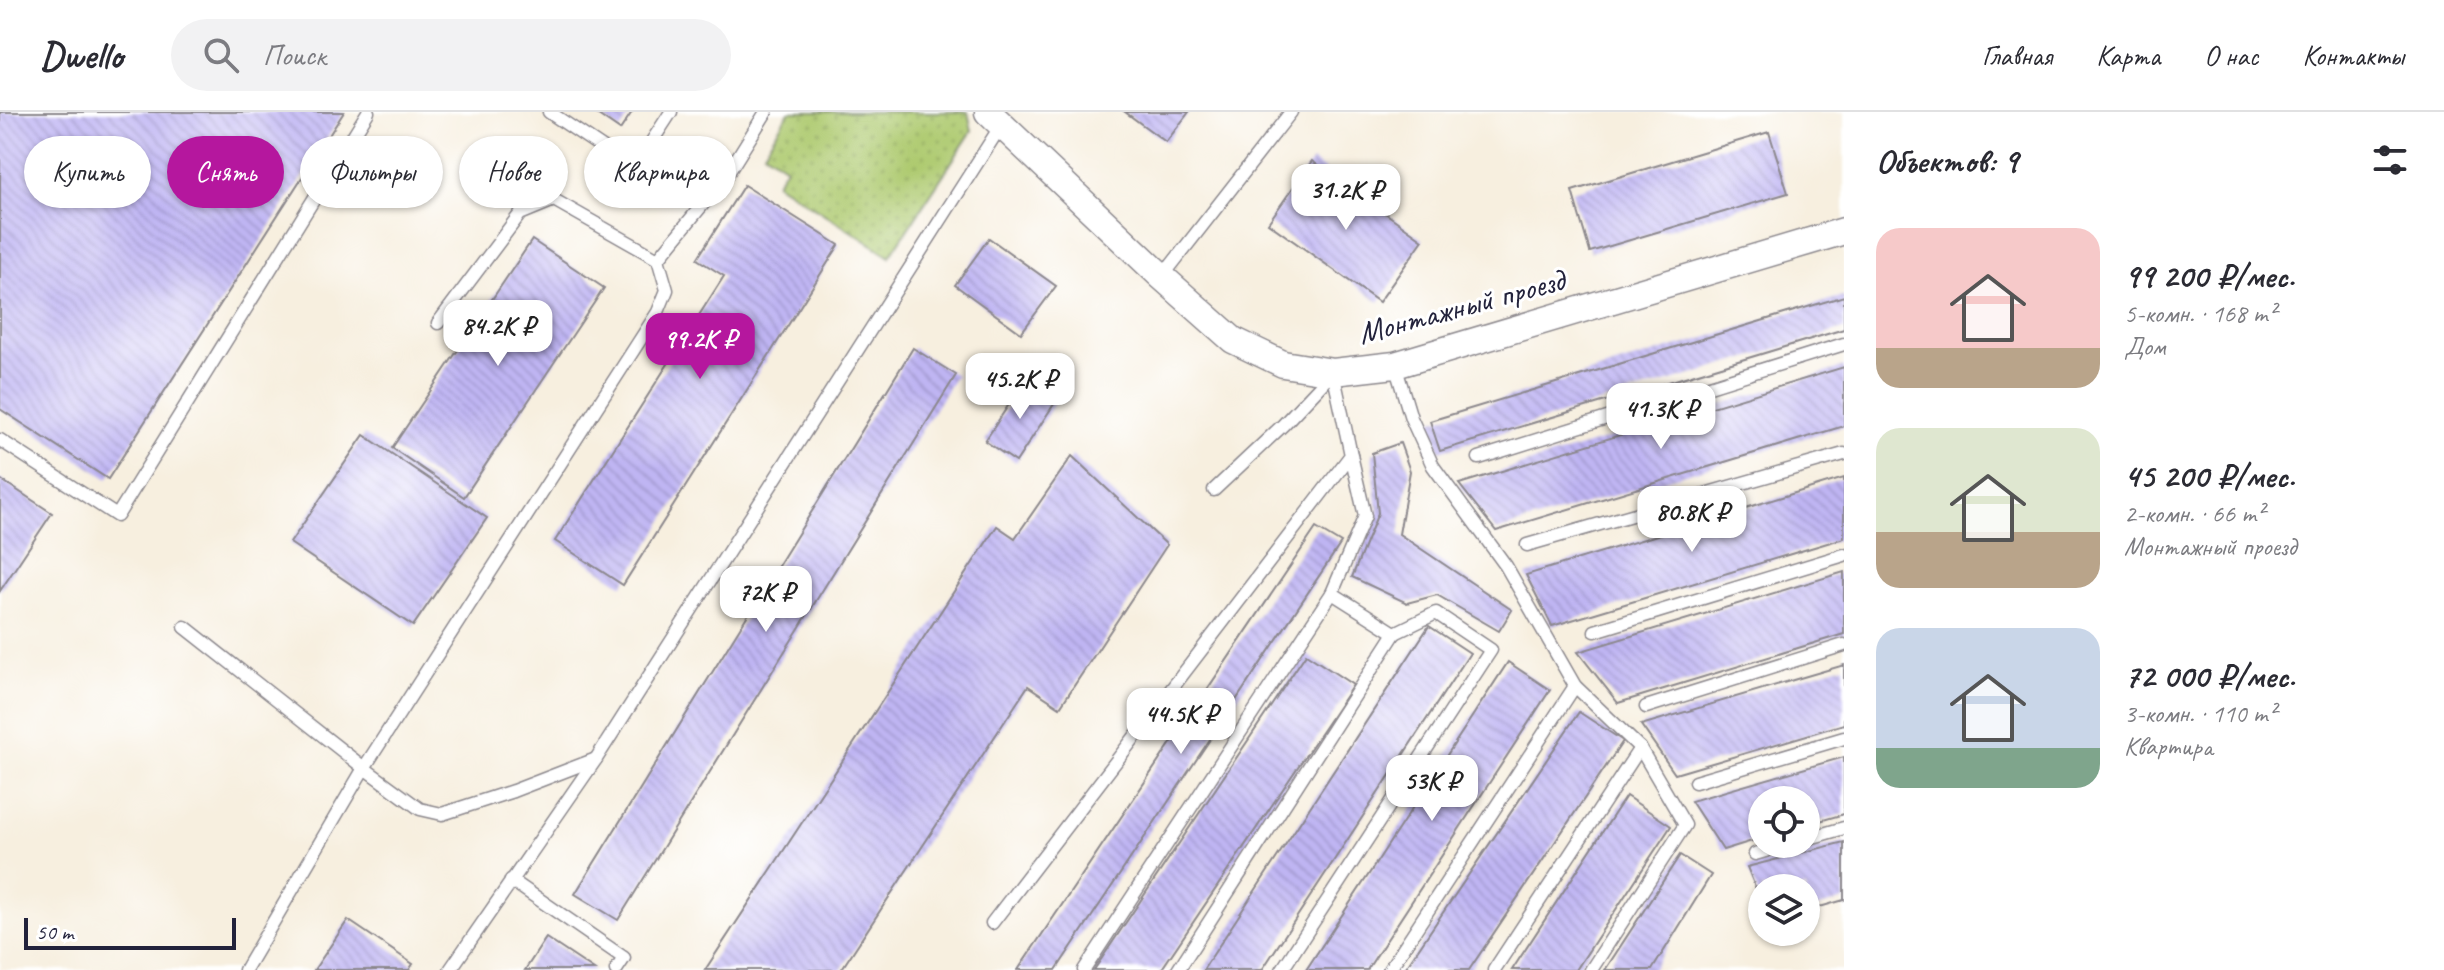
<!DOCTYPE html>
<html lang="ru">
<head>
<meta charset="utf-8">
<style>
	:root { --surface:#fff; --page:#f2f2f3; --text:#2b2b33; --muted:#7c7c81; --line:#e1e1e2; --accent:#b5179e }
	body { margin:0; font-family:Caveat,sans-serif; background:var(--page); color:var(--text); height:100vh; display:flex; flex-direction:column; font-size:30px; white-space:nowrap }
	* { box-sizing:border-box; margin:0 }
	p { font-size:26px; color:var(--muted) }
	.icon { flex:none; width:44px; height:44px; fill:none; stroke:currentColor; stroke-width:2; stroke-linecap:round; stroke-linejoin:round }
	.map { position:relative; flex:1; overflow:hidden }
	.sheet { display:flex; flex-direction:column; background:var(--surface); width:600px }
	.sheet>* { flex:none }
	.guide { position:absolute; left:24px; top:24px; width:760px; height:72px; display:flex; gap:16px }
	.tools { position:absolute; left:1748px; top:674px; display:grid; gap:16px }
	.tools a { display:grid; place-items:center; width:72px; height:72px; border-radius:50%; background:var(--surface); box-shadow:0 2px 6px #0004; font-size:40px }
	.scale { position:absolute; left:24px; bottom:20px; width:212px; box-sizing:border-box; padding-left:8px; border:4px solid #22223b; border-top:0; font-size:22px; line-height:28px; white-space:nowrap; color:#22223b; -webkit-text-stroke:6px #fff; paint-order:stroke }
	.price { position:absolute; translate:-50% -68px; padding:0 18px; border-radius:16px; background:#fff; color:#222; font-size:26px; line-height:52px; filter:drop-shadow(0 2px 4px #0008) }
	.price::after { content:''; position:absolute; left:50%; top:48px; width:24px; height:18px; margin-left:-12px; background:inherit; clip-path:polygon(0 0,100% 0,50% 100%) }
	.price.selected { background:var(--accent); color:#fff }
	ul { padding:0; list-style:none }
	li { display:flex; align-items:center; gap:24px; height:200px; padding:0 32px }
	li span { display:grid; place-items:center; flex:none; width:224px; height:160px; border-radius:24px; color:#555 }
	li>.icon { margin-inline-start:auto }
	span .icon { width:96px; height:96px; fill:#fffc; stroke-width:1 }
	li b { font-size:34px }
	h2 { display:flex; justify-content:space-between; align-items:center; height:96px; padding:0 32px; font-size:34px }
	.pill { padding:0 28px; border-radius:36px; background:var(--surface); box-shadow:0 2px 6px #0004; font-size:28px; line-height:72px }
	.pill.selected { background:var(--accent); color:#fff }
	header { display:flex; align-items:center; gap:48px; box-sizing:border-box; height:112px; padding:0 40px; background:var(--surface); border-bottom:2px solid var(--line) }
	header strong { font-size:38px }
	nav { display:flex; gap:44px; margin-inline-start:auto; font-size:28px }
	.search { width:560px; height:72px; background:var(--page); display:flex; align-items:center; gap:20px; box-sizing:border-box; padding:0 28px; border-radius:44px; color:var(--muted); font-size:30px }
	main { display:flex; flex:1; min-height:0 }
	.map>svg:first-child { display:block }
	.grass { fill:url(#grass-dots); stroke:#687656; stroke-width:2 }
	.building { fill:url(#building-back-hatch) }
	.lines { fill:none; stroke-linecap:round; stroke-linejoin:round }
	.service-casing { stroke:#8c888d; stroke-width:15 }
	.minor-casing { stroke:#8c888d; stroke-width:29 }
	.service { stroke:#fff; stroke-width:12 }
	.minor { stroke:#fff; stroke-width:26 }
	.labels { text-anchor:middle; stroke-width:6; stroke-linejoin:round; paint-order:stroke }
	.street-label { font-size:32px; fill:#22223b; stroke:#fff }
</style>
</head>
<body>
<header>
<strong>Dwello</strong>
<div class="search"><svg class="icon" aria-label="search" viewBox="0 0 24 24"><circle cx="10" cy="10" r="6"/><path d="M15 15l6 6"/></svg>Поиск</div>
<nav><a>Главная</a><a>Карта</a><a>О нас</a><a>Контакты</a></nav>
</header>
<main>
<div class="map">
<svg width="1844" height="858" viewBox="0 0 1844 858">
	<defs>
		<pattern id="grass-dots" width="8" height="8" patternUnits="userSpaceOnUse" patternTransform="scale(2)"><rect width="8" height="8" fill="#aeca70"/><path d="M2 2h.1M6 6h.1" fill="none" stroke="#95ad62" stroke-width="1.8" stroke-linecap="round"/></pattern>
		<pattern id="building-back-hatch" width="6" height="6" patternUnits="userSpaceOnUse" patternTransform="scale(2)"><rect width="6" height="6" fill="#bfb5f3"/><path d="M-1 5l2 2M0 0l6 6M5-1l2 2" fill="none" stroke="#a49bd1"/></pattern>
	</defs>
	<rect width="100%" height="100%" fill="#fff"/>
	<filter id="ink" filterUnits="userSpaceOnUse"><feTurbulence type="fractalNoise" baseFrequency=".0125" numOctaves="2"/><feDisplacementMap in="SourceGraphic" scale="16" xChannelSelector="R" yChannelSelector="G"/><feConvolveMatrix kernelMatrix="1 2 1 2 8 2 1 2 1" color-interpolation-filters="sRGB"/></filter>
	<filter id="wash" filterUnits="userSpaceOnUse"><feTurbulence type="fractalNoise" baseFrequency=".006" numOctaves="4" result="noise"/><feDisplacementMap in="SourceGraphic" scale="32" xChannelSelector="R" yChannelSelector="G"/><feGaussianBlur stdDeviation="1.8" result="paint"/><feColorMatrix in="noise" values="0 0 0 0 0 0 0 0 0 0 0 0 0 0 0 0 0 1.4 0 .05"/><feComposite in="paint" operator="in"/></filter>
	<g filter="url(#wash)">
		<rect width="100%" height="100%" fill="#f7efdf"/>
		<polygon class="grass" points="789,0 968,0 972,19 890,144 776,71 786,55 764,40"/>
		<g id="blocks">
			<g class="building">
				<polygon points="0,0 344,0 108,367 0,297"/>
				<polygon points="594,0 632,0 620,18"/>
				<polygon points="1125,0 1189,0 1166,30"/>
				<polygon points="1769,20 1788,81 1590,140 1572,79"/>
				<polygon points="1312,49 1423,128 1379,190 1268,111"/>
				<polygon points="744,73 839,133 623,473 555,429 724,164 697,147"/>
				<polygon points="989,126 1056,174 1021,221 955,173"/>
				<polygon points="532,128 604,176 464,385 392,336"/>
				<polygon points="1844,184 1844,217 1440,339 1430,309"/>
				<polygon points="913,236 956,263 618,808 575,782"/>
				<polygon points="1844,255 1844,314 1496,419 1459,372"/>
				<polygon points="1025,268 1056,289 1016,350 985,329"/>
				<polygon points="364,323 487,406 413,514 290,431"/>
				<polygon points="1400,331 1410,359 1399,422 1512,498 1499,519 1437,483 1407,491 1352,465 1378,401 1372,341"/>
				<polygon points="1072,344 1167,433 1060,595 1028,574 841,858 705,858 997,414 1015,426"/>
				<polygon points="1844,366 1844,426 1552,514 1526,463"/>
				<polygon points="0,367 52,401 0,479"/>
				<polygon points="1316,416 1341,431 1056,858 1018,858"/>
				<polygon points="1844,460 1844,522 1618,591 1578,540"/>
				<polygon points="1429,514 1470,541 1262,858 1203,858"/>
				<polygon points="1306,542 1353,573 1161,858 1094,858"/>
				<polygon points="1508,550 1550,578 1367,858 1306,858"/>
				<polygon points="1844,553 1844,612 1675,662 1641,613"/>
				<polygon points="1579,600 1623,629 1469,858 1404,858"/>
				<polygon points="1844,645 1844,702 1806,713 1806,688 1762,688 1762,726 1723,738 1691,689"/>
				<polygon points="1626,684 1671,714 1576,858 1512,858"/>
				<polygon points="1844,730 1844,788 1806,799 1806,776 1762,776 1762,792 1747,755"/>
				<polygon points="1680,743 1711,763 1652,858 1605,858"/>
				<polygon points="348,808 413,852 409,858 314,858"/>
				<polygon points="546,826 594,858 525,858"/>
			</g>
		</g>
	</g>
	<g filter="url(#ink)">
		<use href="#blocks" fill-opacity="0" stroke="#8c888d" stroke-width="2"/>
		<g class="lines">
			<g class="service-casing">
				<g id="service">
					<polyline points="549,0 634,57 671,0"/>
					<polyline points="1162,165 1291,0"/>
					<polyline points="438,211 520,102 554,88 658,147 726,64 766,0"/>
					<polyline points="1395,253 1411,306 1433,354 1506,454 1575,574 1640,636 1685,713 1591,858"/>
					<polyline points="0,328 117,404 368,0"/>
					<polyline points="1479,346 1844,232"/>
					<polyline points="1527,433 1844,342"/>
					<polyline points="185,515 364,656 420,697 442,702 513,679 596,647"/>
					<polyline points="1595,519 1844,443"/>
					<polyline points="1646,595 1844,533"/>
					<polyline points="1695,670 1844,626"/>
					<polyline points="1806,727 1844,716"/>
					<polyline points="1755,742 1789,732"/>
					<polyline points="511,768 624,846 616,858"/>
					<polyline points="992,811 1351,343 1333,260 1283,313 1214,378"/>
					<polyline points="245,858 364,656 658,200 667,178 658,147"/>
					<polyline points="450,858 596,647 1002,12"/>
					<polyline points="1084,858 1332,481 1365,404 1351,343"/>
					<polyline points="1178,858 1395,521"/>
					<polyline points="1282,858 1491,538 1436,501 1395,521 1332,481"/>
					<polyline points="1389,858 1575,574"/>
					<polyline points="1494,858 1640,636"/>
				</g>
			</g>
			<g class="minor-casing">
				<polyline id="minor" points="988,0 1162,165 1233,228 1283,252 1333,260 1395,253 1844,119"/>
			</g>
			<use href="#service" class="service"/>
			<use href="#minor" class="minor"/>
		</g>
	</g>
	<g class="labels">
		<g class="street-label">
			<text transform="translate(1461 194) rotate(-15)" y="11">Монтажный проезд</text>
		</g>
	</g>
</svg>
<div class="tools">
<a><svg class="icon" aria-label="locate" viewBox="0 0 24 24"><circle cx="12" cy="12" r="6"/><path d="M12 2v4M12 18v4M2 12h4M18 12h4"/></svg></a>
<a><svg class="icon" aria-label="layers" viewBox="0 0 24 24"><path d="M12 4l9 5-9 5-9-5zM3 14l9 5 9-5"/></svg></a>
</div>
<div class="scale">50 m</div>
<b class="price" style="left:1346px;top:120px">31.2K ₽</b>
<b class="price" style="left:498px;top:256px">84.2K ₽</b>
<b class="price selected" style="left:700px;top:269px">99.2K ₽</b>
<b class="price" style="left:1020px;top:309px">45.2K ₽</b>
<b class="price" style="left:1661px;top:339px">41.3K ₽</b>
<b class="price" style="left:1692px;top:442px">80.8K ₽</b>
<b class="price" style="left:766px;top:522px">72K ₽</b>
<b class="price" style="left:1181px;top:644px">44.5K ₽</b>
<b class="price" style="left:1432px;top:711px">53K ₽</b>
<div class="guide">
<a class="pill">Купить</a>
<a class="pill selected">Снять</a>
<a class="pill">Фильтры</a>
<a class="pill">Новое</a>
<a class="pill">Квартира</a>
</div>
</div>
<section class="sheet">
<h2>Объектов: 9<svg class="icon" aria-label="filters" viewBox="0 0 24 24"><path d="M4 7h16M4 17h16"/><circle cx="9" cy="7" r="2"/><circle cx="15" cy="17" r="2"/></svg></h2>
<ul>
<li><span style="background:linear-gradient(#f6c9c9 75%,#b9a48a 0)"><svg class="icon" aria-label="home" viewBox="0 0 24 24"><path d="M3 11l9-7 9 7M6 9v11h12V9"/></svg></span><div><b>99 200 ₽/мес.</b><p>5-комн. · 168 m²</p><p>Дом</p></div></li>
<li><span style="background:linear-gradient(#dfe7d0 65%,#b9a48a 0)"><svg class="icon" aria-label="home" viewBox="0 0 24 24"><path d="M3 11l9-7 9 7M6 9v11h12V9"/></svg></span><div><b>45 200 ₽/мес.</b><p>2-комн. · 66 m²</p><p>Монтажный проезд</p></div></li>
<li><span style="background:linear-gradient(#c9d6e8 75%,#7fa58c 0)"><svg class="icon" aria-label="home" viewBox="0 0 24 24"><path d="M3 11l9-7 9 7M6 9v11h12V9"/></svg></span><div><b>72 000 ₽/мес.</b><p>3-комн. · 110 m²</p><p>Квартира</p></div></li>
</ul>
</section>
</main>
</body>
</html>
